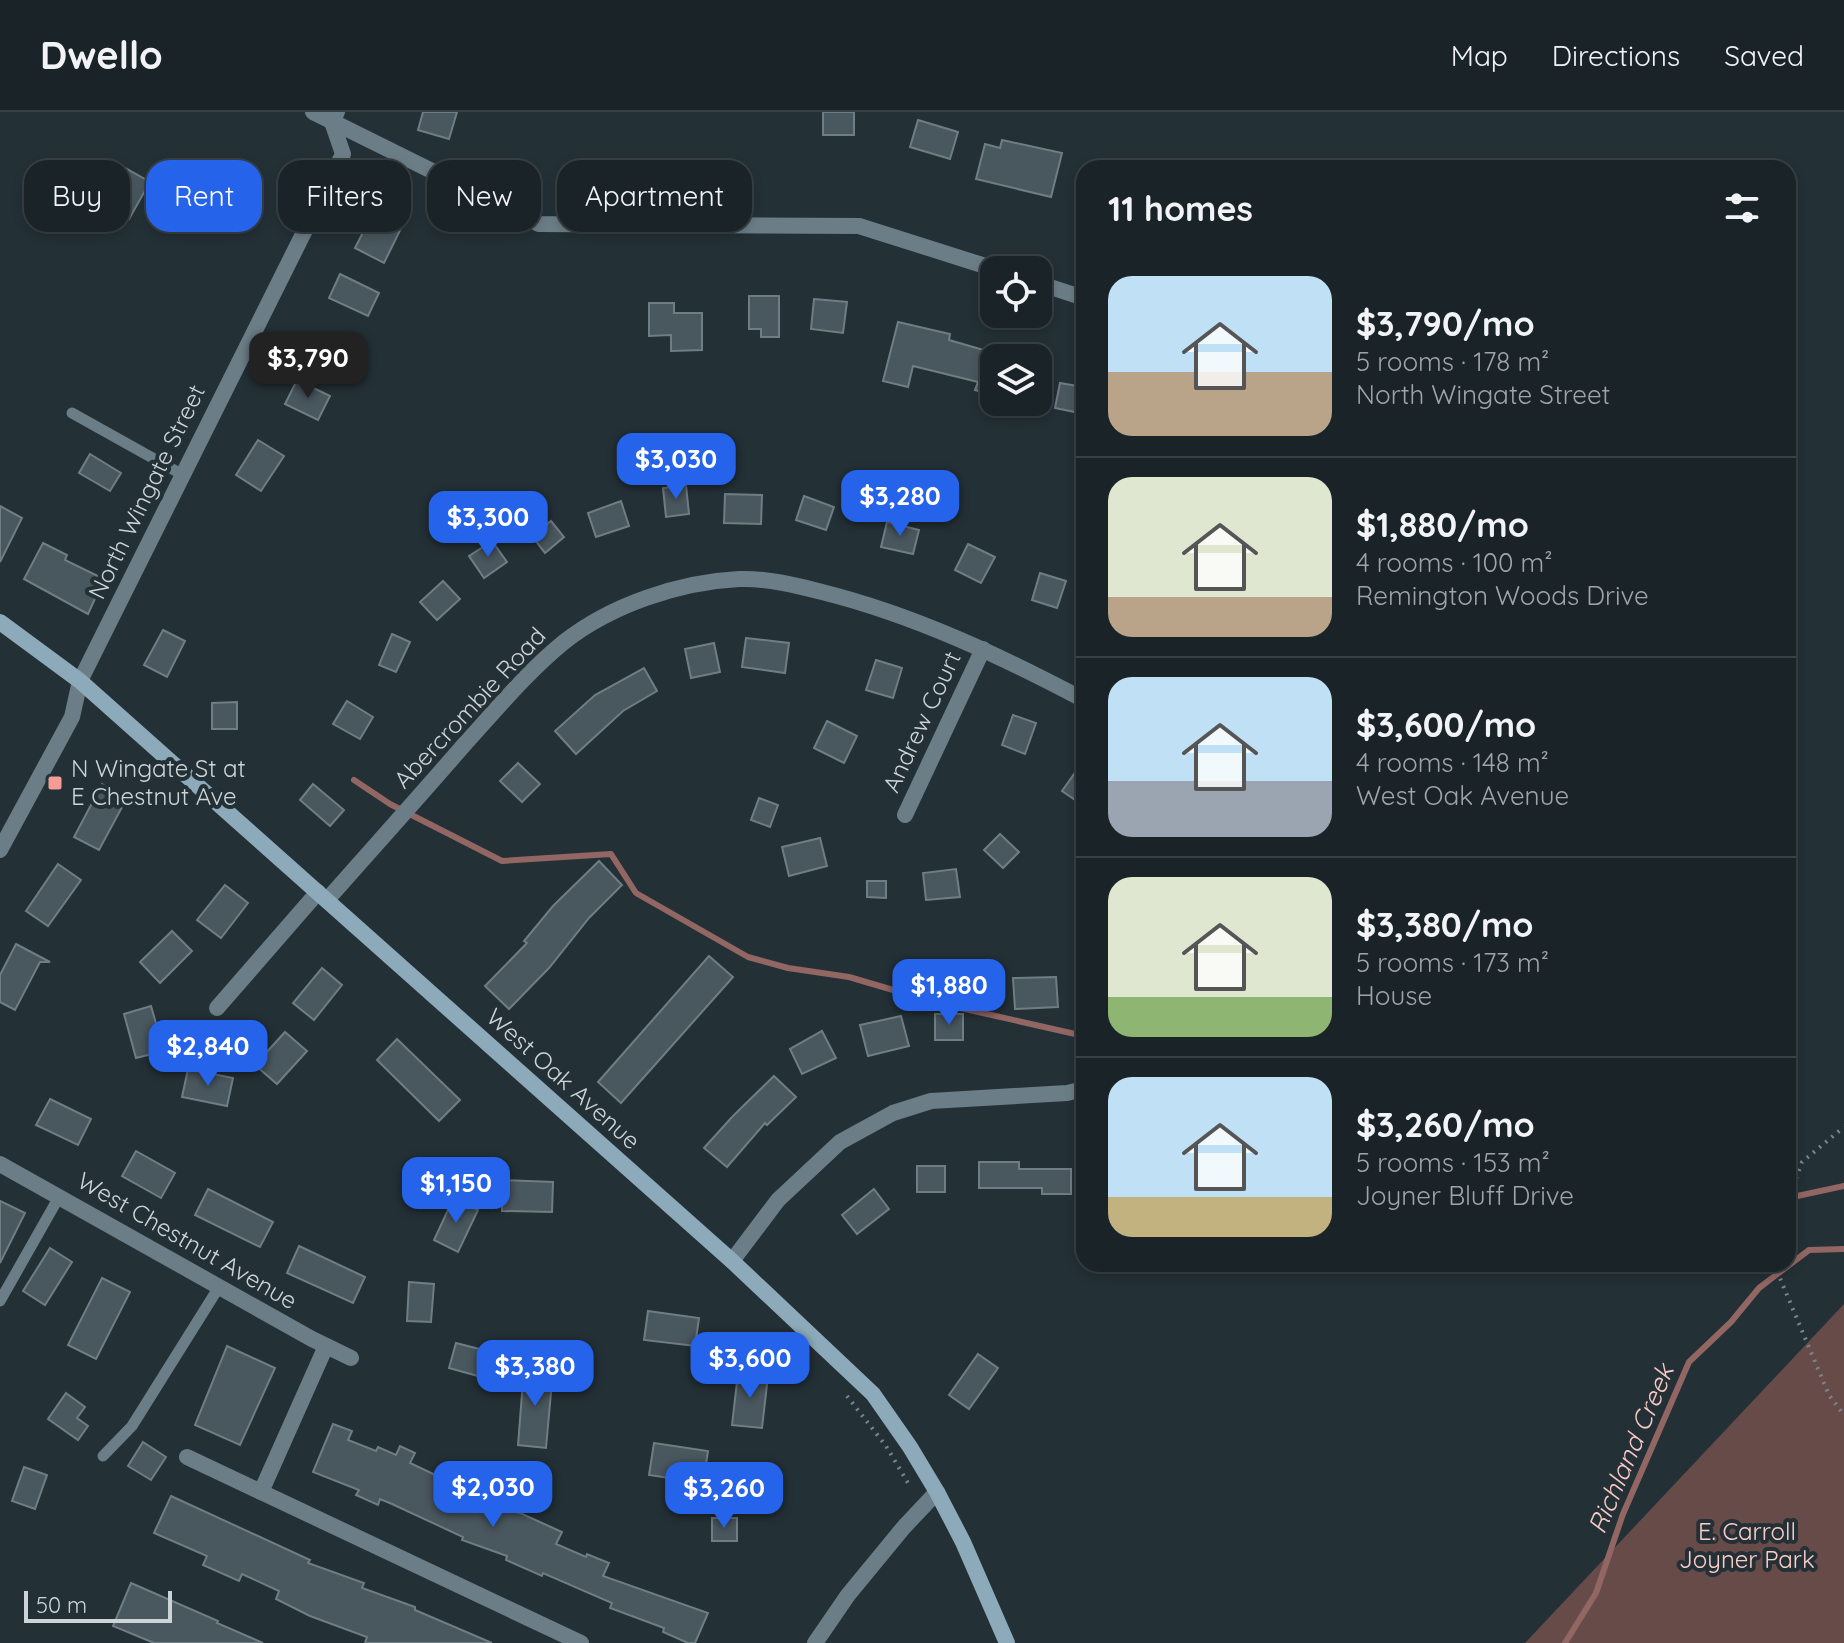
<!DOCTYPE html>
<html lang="en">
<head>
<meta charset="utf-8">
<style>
	:root { --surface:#1a2428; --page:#273034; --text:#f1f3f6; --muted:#9fa4a8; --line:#384145; --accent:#2563eb }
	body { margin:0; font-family:Quicksand,sans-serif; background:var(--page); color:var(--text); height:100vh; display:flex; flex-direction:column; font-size:30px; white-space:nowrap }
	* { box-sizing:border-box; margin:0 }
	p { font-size:26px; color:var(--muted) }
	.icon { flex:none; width:44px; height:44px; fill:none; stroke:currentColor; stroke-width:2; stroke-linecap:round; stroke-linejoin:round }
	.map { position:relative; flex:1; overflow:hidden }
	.details { position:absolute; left:1076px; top:48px; width:720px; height:1112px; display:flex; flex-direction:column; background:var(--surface); border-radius:24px; box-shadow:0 4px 12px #0003,0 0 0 2px var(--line) }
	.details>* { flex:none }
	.banner { position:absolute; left:24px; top:48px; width:760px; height:72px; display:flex; gap:16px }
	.controls { position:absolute; left:980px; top:144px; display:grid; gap:16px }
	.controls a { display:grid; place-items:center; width:72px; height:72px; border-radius:16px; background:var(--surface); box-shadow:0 4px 12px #0003,0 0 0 2px var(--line); font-size:40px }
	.scale { position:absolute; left:24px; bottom:20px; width:148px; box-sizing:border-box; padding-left:8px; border:4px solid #cdd4d8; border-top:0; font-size:22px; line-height:28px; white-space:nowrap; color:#cdd4d8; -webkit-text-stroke:6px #233036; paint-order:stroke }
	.price { position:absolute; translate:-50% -68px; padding:0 18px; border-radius:16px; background:var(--accent); color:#fff; font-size:26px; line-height:52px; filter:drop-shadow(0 2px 4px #0008) }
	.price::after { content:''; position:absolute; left:50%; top:48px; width:24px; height:18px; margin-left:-12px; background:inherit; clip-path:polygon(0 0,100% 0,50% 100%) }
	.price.current { background:#222; color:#fff }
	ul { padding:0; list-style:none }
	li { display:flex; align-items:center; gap:24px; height:200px; padding:0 32px }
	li+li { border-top:2px solid var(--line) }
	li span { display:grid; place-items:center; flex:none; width:224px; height:160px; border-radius:24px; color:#555 }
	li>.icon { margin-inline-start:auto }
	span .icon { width:96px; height:96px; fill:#fffc; stroke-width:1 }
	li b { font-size:34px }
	h2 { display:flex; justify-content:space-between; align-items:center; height:96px; padding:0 32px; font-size:34px }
	.pill { padding:0 28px; border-radius:24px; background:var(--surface); box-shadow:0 4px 12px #0003,0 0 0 2px var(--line); font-size:28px; line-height:72px }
	.pill.current { background:var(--accent); color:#fff }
	header { display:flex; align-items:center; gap:48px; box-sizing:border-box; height:112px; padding:0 40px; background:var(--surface); border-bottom:2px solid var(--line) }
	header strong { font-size:38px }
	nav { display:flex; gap:44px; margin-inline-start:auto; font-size:28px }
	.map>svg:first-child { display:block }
	.green { fill:#674b49 }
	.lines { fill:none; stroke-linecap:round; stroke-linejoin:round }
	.stream { stroke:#926663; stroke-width:6 }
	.building { fill:#49575e; stroke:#6f7d84; stroke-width:2 }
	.path { stroke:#7b858a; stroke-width:4; stroke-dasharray:2 6; stroke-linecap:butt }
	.lane { stroke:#6b7d86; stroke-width:11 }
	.street { stroke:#6b7d86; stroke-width:16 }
	.secondary { stroke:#8caab9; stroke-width:16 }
	.poi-dot { fill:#f59c96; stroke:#233036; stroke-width:3 }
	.labels { text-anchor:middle; stroke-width:8; stroke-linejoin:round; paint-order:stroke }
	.street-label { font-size:24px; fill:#cdd4d8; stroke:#233036 }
	.poi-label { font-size:24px; fill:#cdd4d8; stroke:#233036; text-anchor:start }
	.park-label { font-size:24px; fill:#fbcdc9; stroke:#233036 }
	.water-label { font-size:26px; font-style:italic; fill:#f7c9c5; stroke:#233036 }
</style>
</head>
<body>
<header>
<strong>Dwello</strong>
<nav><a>Map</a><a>Directions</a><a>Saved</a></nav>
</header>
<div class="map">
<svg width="1844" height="1531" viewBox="0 0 1844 1531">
	<rect width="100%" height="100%" fill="#233036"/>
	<polygon class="green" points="1844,1192 1844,1531 1525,1531"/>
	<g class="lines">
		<g class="stream">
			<polyline points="354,668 390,692 502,749 611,742 636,781 748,845 788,856 849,865 934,890 1084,924"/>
			<polyline points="1788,1086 1844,1074"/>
			<polyline points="1565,1531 1596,1481 1623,1402 1689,1250 1731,1210 1759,1176 1809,1138 1844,1137"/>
		</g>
	</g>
	<g class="building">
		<polygon points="423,0 457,0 449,27 418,18"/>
		<rect x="823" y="0" width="31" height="23"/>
		<polygon points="918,8 958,20 950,47 910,35"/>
		<polygon points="1002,28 1062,41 1051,85 976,67 985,32 1000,36"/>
		<polygon points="113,49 150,70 129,107 92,85"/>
		<polygon points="384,79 412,94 384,151 355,136"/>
		<polygon points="47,83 65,92 57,110 38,101"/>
		<polygon points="340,162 379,181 368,204 329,186"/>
		<polygon points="749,184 779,184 779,225 761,225 761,217 749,217"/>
		<polygon points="814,187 847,190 843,221 811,217"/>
		<polygon points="649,191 674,191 674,201 702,201 702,238 671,239 671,223 649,224"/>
		<polygon points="898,210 950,222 949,228 994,241 994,283 975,278 978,270 913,254 908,275 883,269"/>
		<polygon points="297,268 330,284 318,308 285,292"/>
		<polygon points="1060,271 1084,275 1084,302 1055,296"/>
		<polygon points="258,328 284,344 261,379 236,363"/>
		<polygon points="90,342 121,361 110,379 79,361"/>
		<polygon points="686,373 689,402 666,405 663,376"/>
		<polygon points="725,382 762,383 761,412 724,411"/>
		<polygon points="804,384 834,395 826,418 796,408"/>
		<polygon points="621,389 629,414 596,425 588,401"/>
		<polygon points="0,394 22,406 0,450"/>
		<polygon points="551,409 564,425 545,441 532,424"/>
		<polygon points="887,410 919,418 913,442 881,435"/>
		<polygon points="492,429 507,450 484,466 469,444"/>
		<polygon points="43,431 67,443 65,448 104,467 88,502 24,467"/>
		<polygon points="968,432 995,445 981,471 955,458"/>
		<polygon points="1040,461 1066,469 1057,496 1032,488"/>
		<polygon points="443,469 460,487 437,508 420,490"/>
		<polygon points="163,518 185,529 167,565 144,553"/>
		<polygon points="392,522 410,530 396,560 379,553"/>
		<polygon points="746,526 789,531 785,561 742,555"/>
		<polygon points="714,531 720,560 691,566 685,537"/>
		<polygon points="876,548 902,556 893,586 866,578"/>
		<polygon points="644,556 657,579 623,599 576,642 555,619 595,583"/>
		<polygon points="347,589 373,605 360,627 333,612"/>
		<polygon points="237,590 237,617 212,617 212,591"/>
		<polygon points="1013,603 1036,611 1025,642 1002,633"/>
		<polygon points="827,609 857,624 844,651 814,636"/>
		<polygon points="1084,648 1084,694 1062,679"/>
		<polygon points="518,651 540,672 522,690 500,669"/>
		<polygon points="102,672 127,686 99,738 74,725"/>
		<polygon points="313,672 344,698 330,714 300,688"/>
		<polygon points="759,686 778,693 770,715 751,708"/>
		<polygon points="1000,722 1019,740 1003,756 984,738"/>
		<polygon points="820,726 827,754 789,764 782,735"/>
		<polygon points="599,749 622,773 589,806 549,856 509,897 485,874 527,831 524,829 553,794"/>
		<polygon points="58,752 81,768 48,814 26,799"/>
		<polygon points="956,757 960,785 926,788 923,761"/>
		<polygon points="867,769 886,769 886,786 867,785"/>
		<polygon points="225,773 248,791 221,826 197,808"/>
		<polygon points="172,819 192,839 160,871 140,850"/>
		<polygon points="16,832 50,850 40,850 15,898 0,890 0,863"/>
		<polygon points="709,844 733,865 621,991 598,970"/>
		<polygon points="322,856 342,873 314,908 293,891"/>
		<polygon points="1056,865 1058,895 1015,897 1013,866"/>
		<polygon points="151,894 164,939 136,946 124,902"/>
		<rect x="935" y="902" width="28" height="26"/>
		<polygon points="901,904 909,934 868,944 860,913"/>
		<polygon points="822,919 836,946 802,962 790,937"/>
		<polygon points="285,920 307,939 277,972 255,953"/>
		<polygon points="397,927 460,988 439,1009 377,948"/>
		<polygon points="188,957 233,966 227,994 182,985"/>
		<polygon points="774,964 796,985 767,1013 765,1011 727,1055 704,1036 733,1004"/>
		<polygon points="50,987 91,1007 78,1033 36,1013"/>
		<polygon points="136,1039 175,1061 161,1086 122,1064"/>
		<polygon points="979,1050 1019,1050 1019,1057 1071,1057 1071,1082 1042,1082 1042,1076 979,1076"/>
		<rect x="917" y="1054" width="28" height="26"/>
		<polygon points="503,1068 553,1070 552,1100 502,1099"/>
		<polygon points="208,1077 273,1110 260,1135 195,1103"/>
		<polygon points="874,1077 889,1097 857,1122 842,1103"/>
		<polygon points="453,1087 478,1098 458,1140 434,1128"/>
		<polygon points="0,1089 25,1101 0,1151"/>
		<polygon points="299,1134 365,1165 353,1191 287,1161"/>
		<polygon points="50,1136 72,1150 45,1193 23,1179"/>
		<polygon points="102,1166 130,1180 96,1247 68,1233"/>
		<polygon points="409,1170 434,1172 431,1210 407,1209"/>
		<polygon points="648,1199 699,1206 695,1234 644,1228"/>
		<polygon points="456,1231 503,1243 496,1269 449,1256"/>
		<polygon points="227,1234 275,1256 240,1333 195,1313"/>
		<polygon points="978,1242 998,1256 969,1297 949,1283"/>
		<polygon points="524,1256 553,1258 546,1336 518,1333"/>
		<polygon points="738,1261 768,1264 762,1316 732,1313"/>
		<polygon points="66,1281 85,1295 77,1306 88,1314 78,1328 48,1307"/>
		<polygon points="333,1312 352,1319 348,1328 376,1339 378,1335 396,1343 400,1334 415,1341 410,1351 461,1375 459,1380 520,1401 562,1420 556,1432 586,1445 587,1442 609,1451 603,1464 708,1501 695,1531 688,1531 663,1520 664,1516 610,1496 612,1491 543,1461 542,1464 506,1448 507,1444 462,1428 463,1425 392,1392 380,1387 378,1393 356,1383 359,1378 313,1360"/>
		<polygon points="143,1330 166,1345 151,1368 128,1354"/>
		<polygon points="654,1331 708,1339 703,1371 649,1363"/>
		<polygon points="24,1355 47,1363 35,1397 12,1389"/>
		<polygon points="171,1384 310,1448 308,1451 364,1471 362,1476 415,1495 415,1498 492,1531 365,1531 367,1525 310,1504 276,1487 279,1479 242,1462 239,1469 203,1453 207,1444 154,1421"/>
		<rect x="712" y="1406" width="25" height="23"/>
		<polygon points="131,1471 218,1509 217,1511 263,1531 154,1531 113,1514"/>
	</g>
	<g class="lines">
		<g class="path">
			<polyline points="1788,1089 1802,1050 1844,1015"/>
			<polyline points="1774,1152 1829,1283 1844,1303"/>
			<polyline points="847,1284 886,1334 908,1371"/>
		</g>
		<g class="lane">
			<polyline points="72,301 183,363"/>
			<polyline points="0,1189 59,1085"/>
			<polyline points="103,1344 132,1314 219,1175"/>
		</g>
		<g class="street">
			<polyline points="313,0 539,112 859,114 998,158"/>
			<polyline points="1038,171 1084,186"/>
			<polyline points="905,703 983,537"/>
			<polyline points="0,738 72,605 80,569 343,42 332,10 337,0"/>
			<path d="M327,788C372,737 418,686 463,634C495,599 527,560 564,530C611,493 679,470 739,467C766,466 795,473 822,480C914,503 1001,544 1084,588"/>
			<polyline points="217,896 318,780"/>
			<polyline points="0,1052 312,1227 351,1246"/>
			<polyline points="732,1149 778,1088 840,1030 893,1001 931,989 1067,981 1084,977"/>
			<polyline points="187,1345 581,1531"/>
			<polyline points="261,1380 326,1234"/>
			<polyline points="815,1531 848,1483 904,1415 937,1380"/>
		</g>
		<polyline class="secondary" points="0,510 80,569 732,1149 873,1282 910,1335 937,1380 963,1430 1007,1531"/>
	</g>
	<rect class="poi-dot" x="47" y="663" width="16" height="16" rx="4"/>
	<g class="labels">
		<g class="street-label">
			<text transform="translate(147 380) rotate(-64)" y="8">North Wingate Street</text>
			<text transform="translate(470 596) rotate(-47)" y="8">Abercrombie Road</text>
			<text transform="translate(922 610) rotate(-65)" y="8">Andrew Court</text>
			<text transform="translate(563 967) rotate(42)" y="8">West Oak Avenue</text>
			<text transform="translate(187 1129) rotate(30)" y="8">West Chestnut Avenue</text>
		</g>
		<g class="poi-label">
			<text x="71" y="665">N Wingate St at<tspan x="71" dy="28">E Chestnut Ave</tspan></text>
		</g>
		<g class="park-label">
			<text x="1747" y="1428">E. Carroll<tspan x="1747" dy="28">Joyner Park</tspan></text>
		</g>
		<g class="water-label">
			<text transform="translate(1631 1337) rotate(-67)" y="9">Richland Creek</text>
		</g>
	</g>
</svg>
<div class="controls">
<a><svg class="icon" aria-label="locate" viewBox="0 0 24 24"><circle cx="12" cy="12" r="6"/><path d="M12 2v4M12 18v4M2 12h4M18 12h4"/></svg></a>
<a><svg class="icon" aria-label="layers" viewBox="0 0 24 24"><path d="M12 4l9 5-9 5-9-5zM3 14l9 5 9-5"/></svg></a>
</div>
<div class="scale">50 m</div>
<b class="price current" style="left:308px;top:288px">$3,790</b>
<b class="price" style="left:676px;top:389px">$3,030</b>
<b class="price" style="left:900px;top:426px">$3,280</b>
<b class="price" style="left:488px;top:447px">$3,300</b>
<b class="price" style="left:949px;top:915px">$1,880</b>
<b class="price" style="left:208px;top:976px">$2,840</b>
<b class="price" style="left:456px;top:1113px">$1,150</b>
<b class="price" style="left:750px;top:1288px">$3,600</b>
<b class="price" style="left:535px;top:1296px">$3,380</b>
<b class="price" style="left:493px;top:1417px">$2,030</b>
<b class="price" style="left:724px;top:1418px">$3,260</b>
<div class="banner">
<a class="pill">Buy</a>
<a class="pill current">Rent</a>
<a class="pill">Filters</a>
<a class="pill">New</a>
<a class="pill">Apartment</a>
</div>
<section class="details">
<h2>11 homes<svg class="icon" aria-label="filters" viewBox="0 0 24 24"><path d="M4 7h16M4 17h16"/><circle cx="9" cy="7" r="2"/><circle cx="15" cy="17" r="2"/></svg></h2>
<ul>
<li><span style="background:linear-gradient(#bfe0f5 60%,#b9a48a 0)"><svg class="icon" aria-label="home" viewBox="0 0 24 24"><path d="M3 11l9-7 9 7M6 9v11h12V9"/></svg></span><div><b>$3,790/mo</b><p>5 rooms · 178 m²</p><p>North Wingate Street</p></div></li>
<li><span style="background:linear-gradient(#dfe7d0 75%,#b9a48a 0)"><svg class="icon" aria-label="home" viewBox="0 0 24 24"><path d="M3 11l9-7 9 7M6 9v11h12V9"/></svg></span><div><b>$1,880/mo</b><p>4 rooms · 100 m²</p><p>Remington Woods Drive</p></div></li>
<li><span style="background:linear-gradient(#bfe0f5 65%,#9aa5b1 0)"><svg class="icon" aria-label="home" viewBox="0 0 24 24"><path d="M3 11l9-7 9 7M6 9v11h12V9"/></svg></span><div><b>$3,600/mo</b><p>4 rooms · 148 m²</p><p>West Oak Avenue</p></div></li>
<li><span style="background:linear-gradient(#dfe7d0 75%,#8fb573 0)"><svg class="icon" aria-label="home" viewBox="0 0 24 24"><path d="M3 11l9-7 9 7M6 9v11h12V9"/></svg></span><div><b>$3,380/mo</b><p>5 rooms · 173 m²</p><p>House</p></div></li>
<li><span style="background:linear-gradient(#bfe0f5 75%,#c2b280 0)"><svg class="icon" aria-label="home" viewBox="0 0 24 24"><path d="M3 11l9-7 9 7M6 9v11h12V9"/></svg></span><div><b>$3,260/mo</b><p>5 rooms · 153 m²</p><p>Joyner Bluff Drive</p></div></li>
</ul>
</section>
</div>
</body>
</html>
